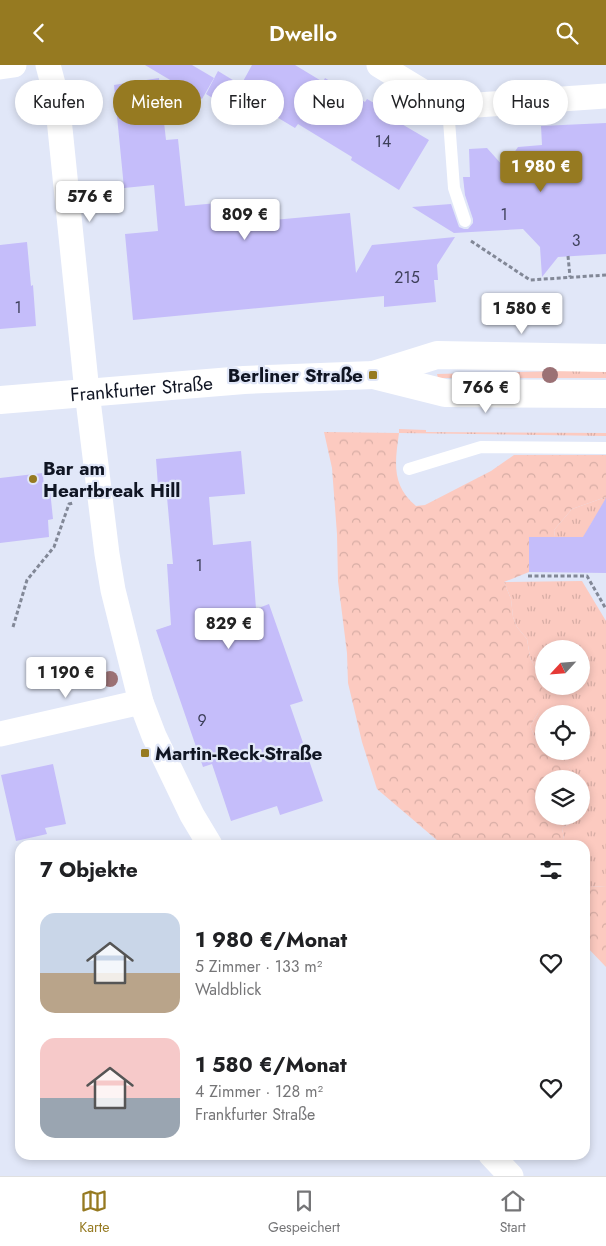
<!DOCTYPE html>
<html lang="de">
<head>
<meta charset="utf-8">
<style>
	:root { --surface:#fff; --page:#f2f2f2; --text:#202124; --muted:#757577; --line:#e0e0e0; --accent:#967a21 }
	body { margin:0; font-family:Jost,sans-serif; background:var(--page); color:var(--text); height:100vh; display:flex; flex-direction:column; font-size:19px; white-space:nowrap }
	* { box-sizing:border-box; margin:0 }
	p { font-size:16px; color:var(--muted) }
	.icon { flex:none; width:28px; height:28px; fill:none; stroke:currentColor; stroke-width:2; stroke-linecap:round; stroke-linejoin:round }
	.map { position:relative; flex:1; overflow:hidden }
	.sheet { position:absolute; left:15px; top:775px; width:575px; height:320px; display:flex; flex-direction:column; background:var(--surface); border-radius:15px; box-shadow:0 2px 8px #0003 }
	.sheet>* { flex:none }
	.top-card { position:absolute; left:15px; top:15px; width:576px; height:45px; display:flex; gap:10px }
	.needle { width:32px; rotate:244deg }
	.fabs { position:absolute; left:535px; top:575px; display:grid; gap:10px }
	.fabs a { display:grid; place-items:center; width:55px; height:55px; border-radius:50%; background:var(--surface); box-shadow:0 2px 8px #0003; font-size:25px }
	.price { position:absolute; translate:-50% -42px; padding:0 11px; border-radius:5px; background:#fff; color:#222; font-size:16px; line-height:32px; filter:drop-shadow(0 1px 2px #0008) }
	.price::after { content:''; position:absolute; left:50%; top:30px; width:15px; height:11px; margin-left:-8px; background:inherit; clip-path:polygon(0 0,100% 0,50% 100%) }
	.price.current { background:var(--accent); color:#fff }
	ul { padding:0; list-style:none }
	li { display:flex; align-items:center; gap:15px; height:125px; padding:0 25px }
	li span { display:grid; place-items:center; flex:none; width:140px; height:100px; border-radius:15px; color:#555 }
	li>.icon { margin-inline-start:auto }
	span .icon { width:60px; height:60px; fill:#fffc; stroke-width:1 }
	li b { font-size:21px }
	h2 { display:flex; justify-content:space-between; align-items:center; height:60px; padding:0 25px; font-size:21px }
	.tag { padding:0 18px; border-radius:22px; background:var(--surface); box-shadow:0 2px 8px #0003; font-size:18px; line-height:45px }
	.tag.current { background:var(--accent); color:#fff }
	header { display:flex; justify-content:space-between; align-items:center; height:65px; padding:0 25px; background:var(--accent); color:#fff; font-size:22px; font-weight:600 }
	.tab-bar { display:flex; justify-content:space-around; align-items:center; height:70px; border-top:1px solid var(--line); background:var(--surface); font-size:14px; color:var(--muted) }
	.tab-bar a { display:grid; justify-items:center; gap:2px }
	.tab-bar .current { color:var(--accent) }
	.map>svg:first-child { display:block }
	.grass { fill:url(#grass-tufts); fill-rule:evenodd }
	.forest { fill:url(#forest-crowns) }
	.building { fill:#c5bdfa }
	.lines { fill:none; stroke-linecap:round; stroke-linejoin:round }
	.path { stroke:#828897; stroke-width:3; stroke-dasharray:4 2.5; stroke-linecap:butt }
	.lane { stroke:#fff; stroke-width:12 }
	.street { stroke:#fff; stroke-width:25 }
	.secondary { stroke:#fff; stroke-width:28 }
	.tree { fill:#9b7175 }
	.poi-dot { fill:#967a21; stroke:#e1e7f8; stroke-width:2 }
	.labels { text-anchor:middle; stroke-width:4.5; stroke-linejoin:round; paint-order:stroke }
	.number-label { font-size:16px; fill:#3d3f59 }
	.poi-label { font-size:19px; font-weight:bold; fill:#101523; stroke:#e1e7f8; text-anchor:start }
	.street-label { font-size:19px; fill:#101523; stroke:#e1e7f8 }
</style>
</head>
<body>
<header><svg class="icon" aria-label="back" viewBox="0 0 24 24"><path d="M15 5l-7 7 7 7"/></svg>Dwello<svg class="icon" aria-label="search" viewBox="0 0 24 24"><circle cx="10" cy="10" r="6"/><path d="M15 15l6 6"/></svg></header>
<div class="map">
<svg width="606" height="1111" viewBox="0 0 606 1111">
	<defs>
		<pattern id="grass-tufts" width="24" height="20" patternUnits="userSpaceOnUse" patternTransform="scale(1.25)"><rect width="24" height="20" fill="#fccac0"/><path d="M3 7l-1-3M5 7V3M7 7l1-3M15 17l-1-3M17 17v-4M19 17l1-3" fill="none" stroke="#d7ada5"/></pattern>
		<pattern id="forest-crowns" width="20" height="18" patternUnits="userSpaceOnUse" patternTransform="scale(1.25)"><rect width="20" height="18" fill="#fccac0"/><path d="M2 6a3 3 0 1 1 6 0M12 15a3 3 0 1 1 6 0" fill="none" stroke="#d7ada5"/></pattern>
	</defs>
	<rect width="100%" height="100%" fill="#e1e7f8"/>
	<g class="grass">
		<polygon points="606,305 606,313 438,313 437,309"/>
		<polygon points="399,364 426,365 426,367 606,368 606,371 399,368"/>
		<path d="M606,432V443C595,451 589,458 587,472H555L554,465L572,444Z"/>
		<path d="M582,516L606,556V821L590,822V810L585,804V780H565L562,763L573,757L574,751H581V714H573C571,701 562,692 551,686H581V649H544V683L539,681L530,661L538,648L541,615L530,592L527,574L517,562L513,552L511,534L504,517ZM544,584H581V621H544Z"/>
	</g>
	<g class="forest">
		<path d="M324,367L399,368C395,397 391,420 416,441L425,440L491,406L514,390H606V432L572,444L554,465L555,472H529V507L504,517L511,534L513,552L517,562L527,574L530,592L541,615L543,632L538,648L530,661L539,681L544,683V686C559,686 571,699 573,714H544V751H574L573,757L562,763L565,780H491L488,778L438,776L377,724L362,677L348,618L347,588L338,516L337,469L332,403Z"/>
		<polygon points="585,804 590,810 590,822 606,821 606,902 585,880"/>
	</g>
	<g class="building">
		<polygon points="145,0 192,0 214,13 202,34"/>
		<polygon points="252,0 295,0 323,17 325,13 365,37 367,34 390,47 388,51 429,75 399,125 351,95 352,92 298,59 295,63 255,39 249,50 230,38 227,42 206,29 218,6 241,20"/>
		<polygon points="159,13 166,75 178,74 185,141 250,135 252,157 350,148 356,208 372,180 455,172 437,200 438,215 434,215 436,237 384,242 384,231 133,255 125,169 158,166 154,120 124,123 114,20"/>
		<polygon points="606,58 606,189 558,192 542,212 540,182 523,164 454,168 412,142 451,139 459,162 464,164 468,164 473,158 473,154 465,130 463,112 470,112 469,84 487,83 504,102 518,82 542,80 541,61"/>
		<polygon points="27,177 31,221 33,220 36,261 0,264 0,180"/>
		<polygon points="241,386 245,429 209,432 213,480 251,476 256,544 269,539 303,636 290,640 323,736 280,750 277,741 231,756 212,699 203,702 156,565 171,560 167,499 173,499 166,421 158,421 156,394"/>
		<polygon points="43,408 44,426 50,425 53,454 48,455 49,472 0,478 0,413"/>
		<polygon points="606,433 606,508 529,507 529,472 583,472"/>
		<polygon points="53,699 66,759 45,763 47,769 16,776 1,710"/>
	</g>
	<g class="lines">
		<g class="path">
			<polyline points="471,176 530,215 606,210"/>
			<polyline points="568,191 570,212"/>
			<polyline points="528,511 587,511 606,544"/>
			<polyline points="13,562 27,515 54,482 69,439 73,438"/>
		</g>
		<g class="lane">
			<polyline points="448,42 454,123 465,156"/>
			<polyline points="409,404 481,382 606,383"/>
		</g>
		<g class="street">
			<polyline points="48,0 57,34 87,327 107,489 113,525 141,637 154,671 192,750 210,780"/>
			<polyline points="379,0 448,42 606,31"/>
			<polyline points="0,2 14,0"/>
			<polyline points="0,669 141,637"/>
			<polyline points="491,1090 511,1111"/>
		</g>
		<g class="secondary">
			<polyline points="373,310 445,328 606,329"/>
			<path id="s1" d="M0,335L244,315L373,310L437,290L606,293"/>
		</g>
	</g>
	<g class="tree">
		<circle cx="550" cy="310" r="8"/>
		<circle cx="110" cy="614" r="8"/>
	</g>
	<g class="poi-dot">
		<rect x="368" y="305" width="10" height="10" rx="2.5"/>
		<circle cx="33" cy="414" r="5"/>
		<rect x="140" y="683" width="10" height="10" rx="2.5"/>
	</g>
	<g class="labels">
		<g class="number-label">
			<text x="383" y="82">14</text>
			<text x="504" y="155">1</text>
			<text x="576" y="181">3</text>
			<text x="407" y="218">215</text>
			<text x="18" y="248">1</text>
			<text x="199" y="506">1</text>
			<text x="202" y="661">9</text>
		</g>
		<g class="poi-label">
			<text x="363" y="317" text-anchor="end">Berliner Straße</text>
			<text x="43" y="410">Bar am<tspan x="43" dy="22">Heartbreak Hill</tspan></text>
			<text x="155" y="695">Martin-Reck-Straße</text>
		</g>
		<g class="street-label">
			<text dy="7" stroke="none"><textPath href="#s1" startOffset="142">Frankfurter Straße</textPath></text>
		</g>
	</g>
</svg>
<div class="fabs">
<a><svg class="needle" viewBox="-14 -14 28 28"><path d="M0-13l5 13h-10z" fill="#e53935"/><path d="M0 13l5-13h-10z" fill="#757577"/></svg></a>
<a><svg class="icon" aria-label="locate" viewBox="0 0 24 24"><circle cx="12" cy="12" r="6"/><path d="M12 2v4M12 18v4M2 12h4M18 12h4"/></svg></a>
<a><svg class="icon" aria-label="layers" viewBox="0 0 24 24"><path d="M12 4l9 5-9 5-9-5zM3 14l9 5 9-5"/></svg></a>
</div>
<b class="price current" style="left:541px;top:128px">1 980 €</b>
<b class="price" style="left:90px;top:158px">576 €</b>
<b class="price" style="left:245px;top:176px">809 €</b>
<b class="price" style="left:522px;top:270px">1 580 €</b>
<b class="price" style="left:486px;top:349px">766 €</b>
<b class="price" style="left:229px;top:585px">829 €</b>
<b class="price" style="left:66px;top:634px">1 190 €</b>
<div class="top-card">
<a class="tag">Kaufen</a>
<a class="tag current">Mieten</a>
<a class="tag">Filter</a>
<a class="tag">Neu</a>
<a class="tag">Wohnung</a>
<a class="tag">Haus</a>
</div>
<section class="sheet">
<h2>7 Objekte<svg class="icon" aria-label="filters" viewBox="0 0 24 24"><path d="M4 7h16M4 17h16"/><circle cx="9" cy="7" r="2"/><circle cx="15" cy="17" r="2"/></svg></h2>
<ul>
<li><span style="background:linear-gradient(#c9d6e8 60%,#b9a48a 0)"><svg class="icon" aria-label="home" viewBox="0 0 24 24"><path d="M3 11l9-7 9 7M6 9v11h12V9"/></svg></span><div><b>1 980 €/Monat</b><p>5 Zimmer · 133 m²</p><p>Waldblick</p></div><svg class="icon" aria-label="heart" viewBox="0 0 24 24"><path d="M12 20l-8-8c-3-5 5-10 8-4 3-6 11-1 8 4z"/></svg></li>
<li><span style="background:linear-gradient(#f6c9c9 60%,#9aa5b1 0)"><svg class="icon" aria-label="home" viewBox="0 0 24 24"><path d="M3 11l9-7 9 7M6 9v11h12V9"/></svg></span><div><b>1 580 €/Monat</b><p>4 Zimmer · 128 m²</p><p>Frankfurter Straße</p></div><svg class="icon" aria-label="heart" viewBox="0 0 24 24"><path d="M12 20l-8-8c-3-5 5-10 8-4 3-6 11-1 8 4z"/></svg></li>
</ul>
</section>
</div>
<nav class="tab-bar">
<a class="current"><svg class="icon" aria-label="map" viewBox="0 0 24 24"><path d="M3 6l6-2 6 2 6-2v14l-6 2-6-2-6 2zM9 4v14M15 6v14"/></svg>Karte</a>
<a><svg class="icon" aria-label="saved" viewBox="0 0 24 24"><path d="M7 4h10v16l-5-4-5 4z"/></svg>Gespeichert</a>
<a><svg class="icon" aria-label="home" viewBox="0 0 24 24"><path d="M3 11l9-7 9 7M6 9v11h12V9"/></svg>Start</a>
</nav>
</body>
</html>
